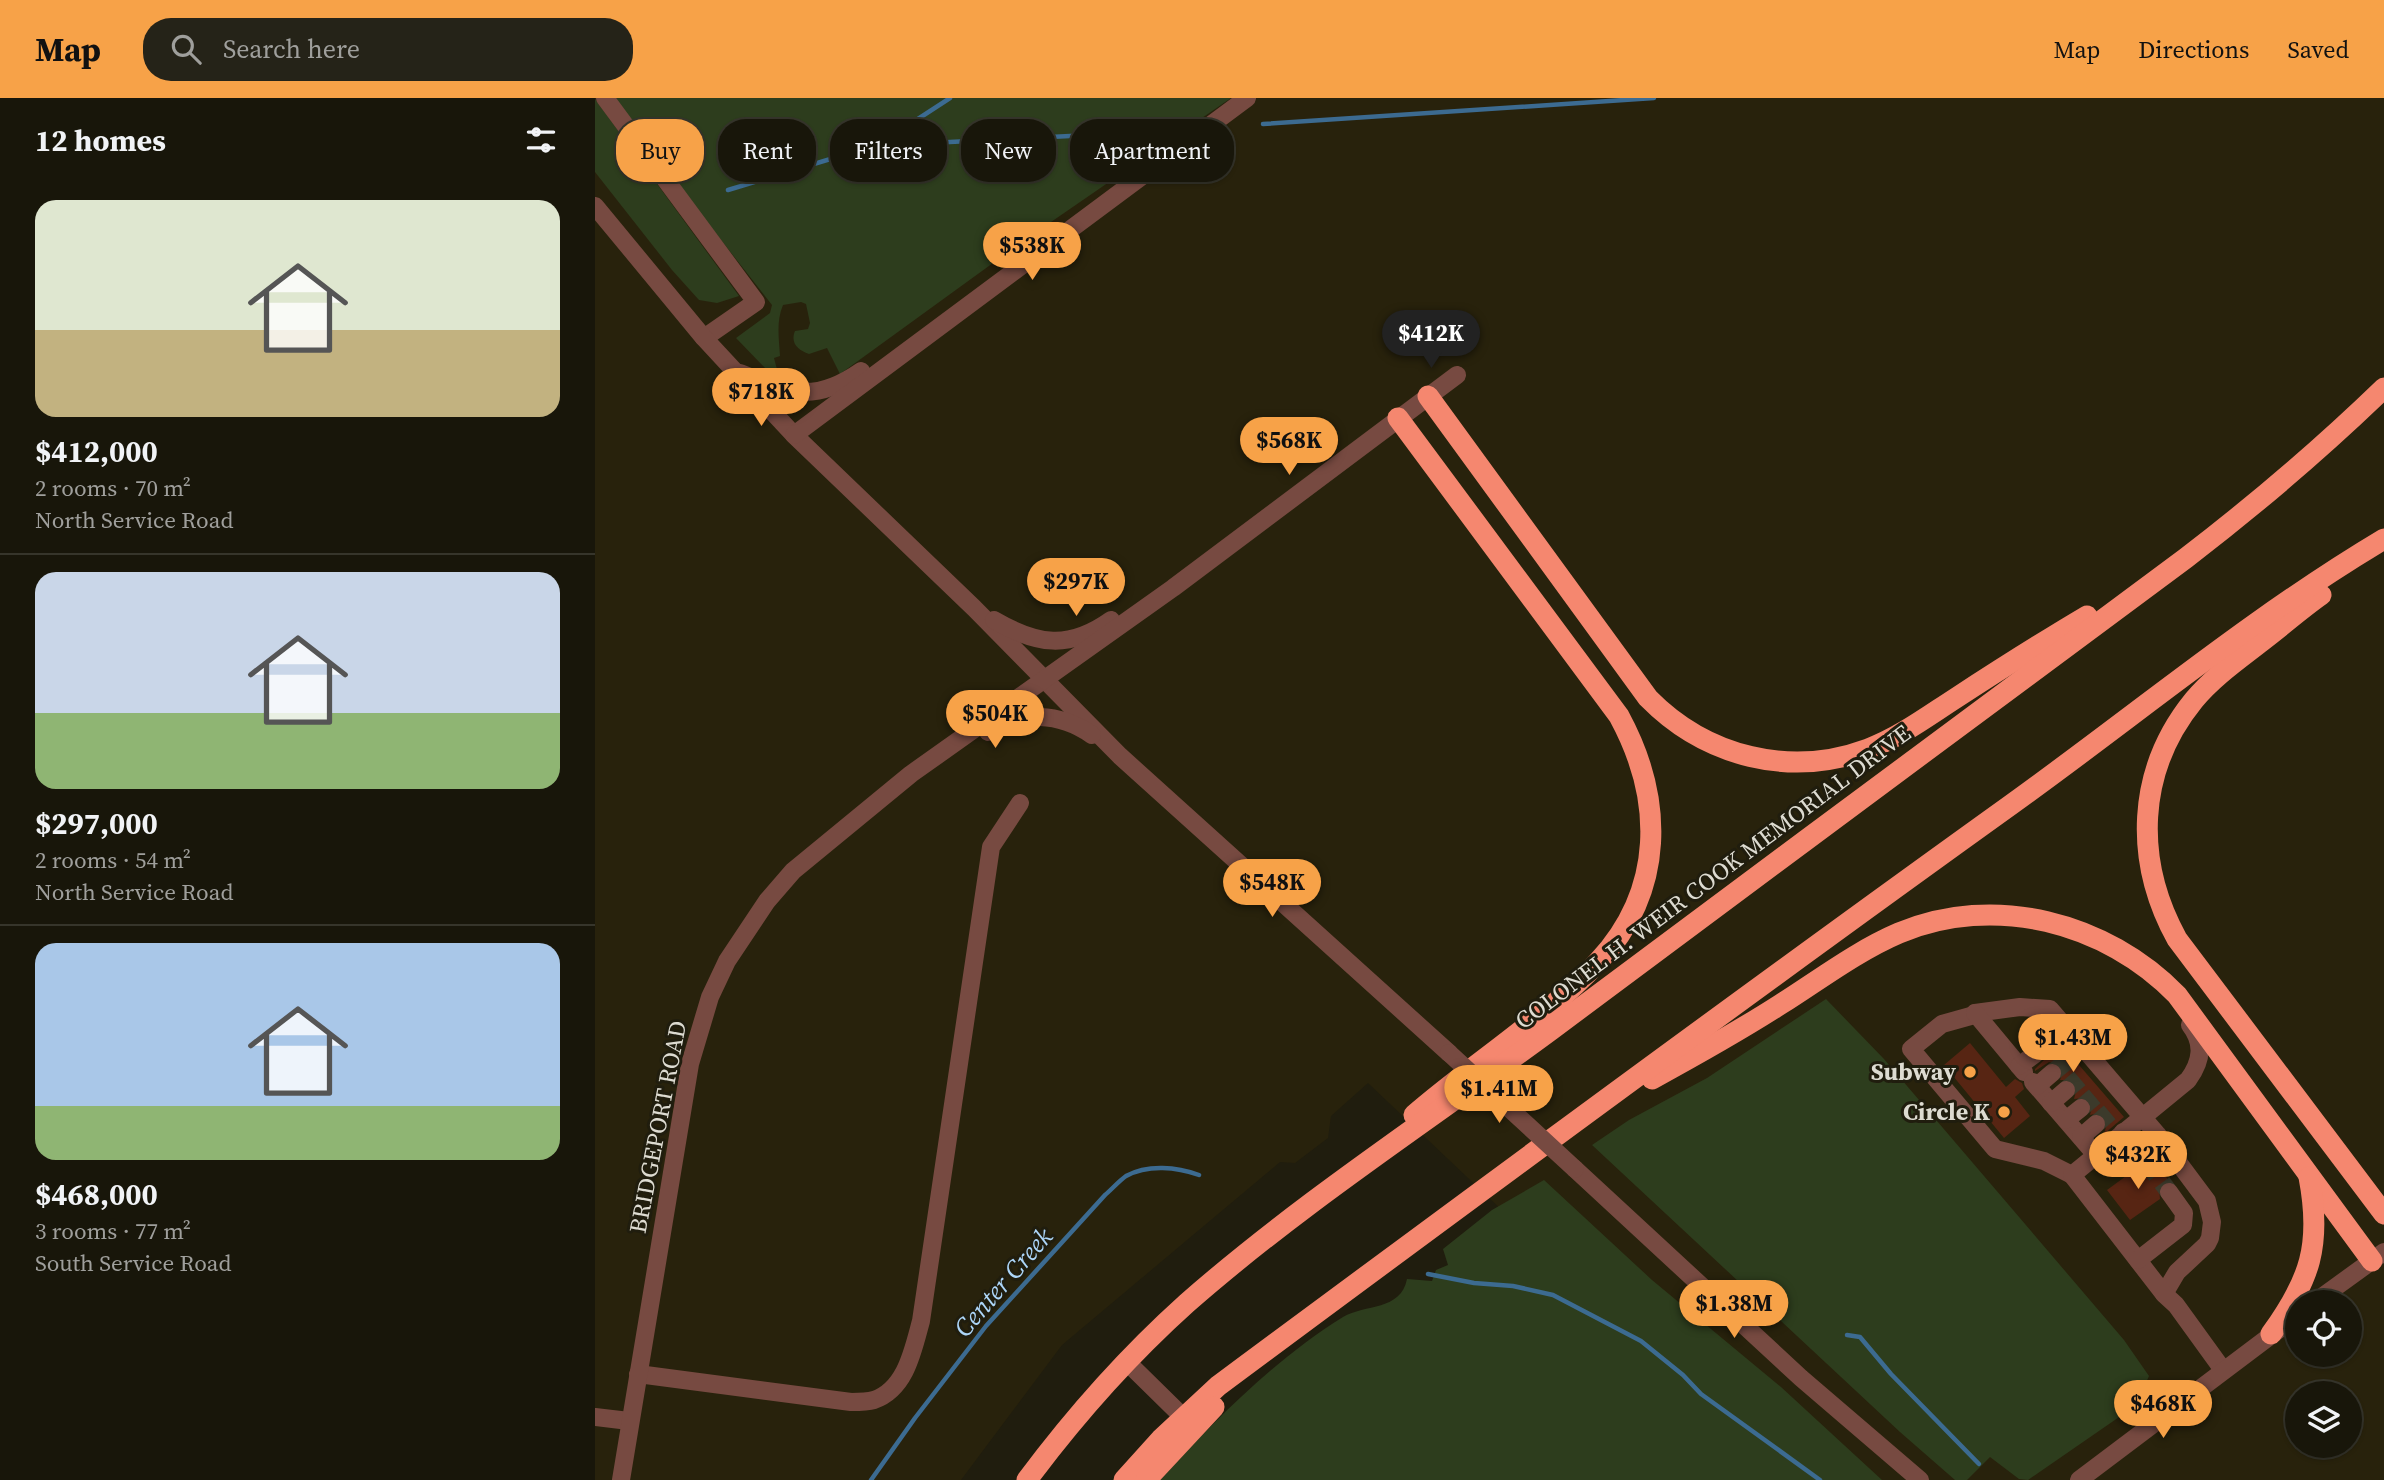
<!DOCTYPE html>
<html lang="en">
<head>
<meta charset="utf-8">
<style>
	:root { --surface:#18160a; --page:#252318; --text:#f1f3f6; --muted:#9f9f9c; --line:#36352b; --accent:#f7a248 }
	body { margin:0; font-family:"Source Serif 4",serif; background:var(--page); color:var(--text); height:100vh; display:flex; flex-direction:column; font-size:26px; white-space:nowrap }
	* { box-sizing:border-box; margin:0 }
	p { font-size:23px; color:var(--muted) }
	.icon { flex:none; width:38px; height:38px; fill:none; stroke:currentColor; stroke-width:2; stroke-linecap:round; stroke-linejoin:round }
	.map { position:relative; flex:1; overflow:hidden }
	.side { display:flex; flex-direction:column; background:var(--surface); width:595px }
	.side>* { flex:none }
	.banner { position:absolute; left:21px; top:21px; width:665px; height:63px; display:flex; gap:14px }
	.controls { position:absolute; left:1690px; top:1192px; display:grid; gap:14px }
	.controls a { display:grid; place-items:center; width:77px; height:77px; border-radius:50%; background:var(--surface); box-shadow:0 2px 5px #0004,0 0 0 2px var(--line); font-size:35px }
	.price { position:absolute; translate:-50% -60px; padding:0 16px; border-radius:24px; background:var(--accent); color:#111; font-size:23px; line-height:46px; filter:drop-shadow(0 2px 4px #0008) }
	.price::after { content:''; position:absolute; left:50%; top:42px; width:21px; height:16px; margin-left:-10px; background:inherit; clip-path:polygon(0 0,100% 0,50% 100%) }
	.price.active { background:#222; color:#fff }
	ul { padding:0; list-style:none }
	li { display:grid; align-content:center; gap:14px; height:371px; padding:0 35px }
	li+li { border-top:2px solid var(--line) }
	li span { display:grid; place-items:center; height:217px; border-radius:21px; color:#555 }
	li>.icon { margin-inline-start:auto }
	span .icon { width:126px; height:126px; fill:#fffc; stroke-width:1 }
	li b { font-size:30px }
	h2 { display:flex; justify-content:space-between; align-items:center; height:84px; padding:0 35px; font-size:30px }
	.pill { padding:0 24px; border-radius:28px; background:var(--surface); box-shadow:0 2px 5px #0004,0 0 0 2px var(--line); font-size:24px; line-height:63px }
	.pill.active { background:var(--accent); color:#111 }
	header { display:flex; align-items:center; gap:42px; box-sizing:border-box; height:98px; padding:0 35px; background:var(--accent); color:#111 }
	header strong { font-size:33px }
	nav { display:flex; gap:38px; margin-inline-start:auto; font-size:24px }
	.search { width:490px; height:63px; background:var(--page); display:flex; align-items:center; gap:18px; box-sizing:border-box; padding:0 24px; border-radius:28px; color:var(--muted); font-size:26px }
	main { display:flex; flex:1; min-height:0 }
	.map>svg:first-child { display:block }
	.built { fill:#28220c; fill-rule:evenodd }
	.green { fill:#2d3d1d }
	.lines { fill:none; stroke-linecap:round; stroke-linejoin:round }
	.stream { stroke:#3c6b91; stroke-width:4.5 }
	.building { fill:#572513 }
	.minor-tunnel { stroke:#3c3a2b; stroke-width:18; stroke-dasharray:18 9; stroke-linecap:butt }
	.minor { stroke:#774a41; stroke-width:18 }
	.highway { stroke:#f5876f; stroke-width:21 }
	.minor-bridge { stroke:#774a41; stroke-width:18 }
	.poi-dot { fill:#f7a248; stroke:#201d0e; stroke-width:2.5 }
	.labels { text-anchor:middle; stroke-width:6; stroke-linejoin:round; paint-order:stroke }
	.street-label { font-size:24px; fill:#dddbd1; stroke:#201d0e }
	.poi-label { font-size:24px; font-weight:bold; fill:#dddbd1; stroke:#201d0e; text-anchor:end }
	.water-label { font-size:26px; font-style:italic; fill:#add6f9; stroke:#201d0e }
</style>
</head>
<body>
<header>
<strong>Map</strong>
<div class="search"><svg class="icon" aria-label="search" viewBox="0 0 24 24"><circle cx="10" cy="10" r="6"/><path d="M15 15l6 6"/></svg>Search here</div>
<nav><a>Map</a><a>Directions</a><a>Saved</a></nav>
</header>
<main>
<section class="side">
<h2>12 homes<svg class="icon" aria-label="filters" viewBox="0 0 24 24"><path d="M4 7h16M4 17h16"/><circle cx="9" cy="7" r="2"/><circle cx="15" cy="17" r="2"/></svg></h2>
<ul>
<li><span style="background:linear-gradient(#dfe7d0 60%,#c2b280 0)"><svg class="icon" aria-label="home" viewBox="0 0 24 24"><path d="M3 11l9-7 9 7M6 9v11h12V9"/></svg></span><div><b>$412,000</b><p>2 rooms · 70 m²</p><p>North Service Road</p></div></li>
<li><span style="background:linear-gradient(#c9d6e8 65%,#8fb573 0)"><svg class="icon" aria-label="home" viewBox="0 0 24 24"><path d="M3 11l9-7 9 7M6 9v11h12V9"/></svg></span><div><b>$297,000</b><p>2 rooms · 54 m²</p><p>North Service Road</p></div></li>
<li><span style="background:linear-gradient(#a9c7e8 75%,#8fb573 0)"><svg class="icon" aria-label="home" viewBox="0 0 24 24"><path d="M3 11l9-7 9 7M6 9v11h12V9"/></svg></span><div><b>$468,000</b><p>3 rooms · 77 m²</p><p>South Service Road</p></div></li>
</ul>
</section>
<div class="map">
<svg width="1789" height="1382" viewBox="0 0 1789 1382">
	<rect width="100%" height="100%" fill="#201d0e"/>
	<path class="built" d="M0,0H1789V1382H673L972,1174L773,985L736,1018L733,1040L700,1065L685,1064L467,1247L366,1382H0ZM1703,1204H1755V1256H1703ZM1703,1295H1755V1348H1703Z"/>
	<g class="green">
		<path d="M20,0H636L427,144L245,276L232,250L214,256C203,252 195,245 200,233L213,231L215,225L211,206L206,204L188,207C181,224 184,240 185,258L179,260L184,279L171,271L141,240L175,215L177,207L108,119Z"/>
		<polygon points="0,1 144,198 122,205 104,202 77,172 0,74"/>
		<polygon points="1231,901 1289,961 1529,1242 1554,1278 1544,1300 1534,1306 1530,1315 1433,1382 1424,1381 1395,1359 1372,1382 1360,1382 1305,1334 997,1047 1034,1022 1112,980"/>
		<path d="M949,1082L1057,1182L1186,1289L1287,1382H565C619,1323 679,1262 748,1219C770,1206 806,1213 812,1181L837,1183L841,1172L853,1167L848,1151L897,1112Z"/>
	</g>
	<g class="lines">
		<g class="stream">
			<polyline points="668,26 1059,0"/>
			<polyline points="288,42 316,46 514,36"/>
			<polyline points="133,92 262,53 306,32 355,0"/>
			<polyline points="833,1176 879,1185 918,1188 958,1197 1046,1243 1088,1277 1106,1296 1225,1382"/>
			<polyline points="1252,1237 1265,1239 1296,1276 1384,1366"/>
			<path d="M276,1382L320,1320L391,1228L510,1097C516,1092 524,1083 531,1078C553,1066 582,1069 604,1077"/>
		</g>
	</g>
	<g class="building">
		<polygon points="1446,923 1529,1019 1509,1036 1512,1025 1510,1019 1504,1015 1495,1017 1497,1008 1491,1000 1479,1001 1482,989 1475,982 1465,982 1468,974 1465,967 1454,964 1440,973 1440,971 1451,960 1449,950 1444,945 1433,947 1426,940"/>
		<polygon points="1375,945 1411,989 1420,981 1427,985 1429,991 1420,999 1435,1018 1409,1040 1349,967"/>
		<polygon points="1562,1067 1574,1083 1564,1089 1565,1101 1535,1122 1512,1092 1542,1070 1553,1074"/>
	</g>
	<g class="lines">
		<g class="minor-tunnel">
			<polyline points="1440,956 1460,939"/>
			<polyline points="1457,975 1477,959"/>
			<polyline points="1471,992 1491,975"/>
			<polyline points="1486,1010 1506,993"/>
			<polyline points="1501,1026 1521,1009"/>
			<polyline points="1551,1063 1574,1094"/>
		</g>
		<g class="minor">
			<polyline points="10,0 161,204 109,240"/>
			<polyline points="0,108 109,240 199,337 379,510 525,658 854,955"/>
			<path d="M145,275C194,295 219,306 266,273"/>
			<polyline points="199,337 652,0"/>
			<path d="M399,522C442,547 474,552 516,522"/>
			<path d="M393,634C426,613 464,614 497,637"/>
			<polyline points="1390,914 1347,926 1316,951 1400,1051 1449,1063 1477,1077"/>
			<polyline points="1380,915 1425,909 1455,911 1562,1036 1612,1103 1617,1124 1615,1140 1612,1146 1582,1174 1569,1196"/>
			<polyline points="1380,915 1429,974"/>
			<path d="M1595,927C1609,945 1607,963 1593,982L1477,1077L1569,1196L1581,1207L1628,1272"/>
			<polyline points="1424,968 1440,956"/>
			<polyline points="1438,984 1501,1057"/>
			<polyline points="1442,988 1457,975"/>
			<polyline points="1456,1005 1471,992"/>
			<polyline points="1471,1022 1486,1010"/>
			<polyline points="1528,1034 1551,1063"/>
			<polyline points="1486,1039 1501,1026"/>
			<polyline points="980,1071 1206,1280 1325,1382"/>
			<polyline points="1543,1162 1588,1127 1589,1115 1574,1094"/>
			<polyline points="1720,1204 1789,1154"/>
			<polyline points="532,1264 588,1319"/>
			<path d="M43,1276L256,1304C263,1304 272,1304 279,1302C311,1291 318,1252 326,1223L396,749L425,705"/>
			<polyline points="0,1319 34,1323"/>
			<polyline points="26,1382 95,966 115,899 132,863 172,803 198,773 316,676 578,490 862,277"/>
			<polyline points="1484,1382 1703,1217"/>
		</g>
		<g class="highway">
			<path d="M833,298L1053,600C1111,659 1195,680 1273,651C1305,639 1333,618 1361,600C1404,572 1448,544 1492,518"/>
			<path d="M803,320L1024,618C1069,701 1070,792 1003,864C949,922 879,965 819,1017"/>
			<path d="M1726,497C1706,511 1687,528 1667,543C1644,561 1618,579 1599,602C1541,673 1539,763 1582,841L1789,1116"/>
			<path d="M1057,981C1101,957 1144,933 1186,906C1224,882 1262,853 1304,835C1399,795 1511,824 1582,897L1777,1163"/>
			<path d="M1676,1236C1715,1182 1727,1147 1714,1079"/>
			<path d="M432,1382C479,1319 533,1258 592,1205C706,1105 834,1022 956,932C1168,775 1378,616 1591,460C1660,407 1726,351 1789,290"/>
			<path d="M529,1382L566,1341L623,1288C887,1092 1151,897 1417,706C1541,617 1658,519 1789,441"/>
			<polyline points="551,1382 619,1309"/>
		</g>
		<polyline class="minor-bridge" points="854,955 980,1071"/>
	</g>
	<g class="poi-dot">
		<circle cx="1375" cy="974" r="7"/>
		<circle cx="1409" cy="1014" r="7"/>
	</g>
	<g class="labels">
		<g class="street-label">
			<text transform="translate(1118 779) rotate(-37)" y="8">COLONEL H. WEIR COOK MEMORIAL DRIVE</text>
			<text transform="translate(63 1029) rotate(-79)" y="8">BRIDGEPORT ROAD</text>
		</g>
		<g class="poi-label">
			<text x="1361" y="982">Subway</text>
			<text x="1395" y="1022">Circle K</text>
		</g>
		<g class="water-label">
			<text transform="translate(408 1184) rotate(-49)" y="9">Center Creek</text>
		</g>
	</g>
</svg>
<div class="controls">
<a><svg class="icon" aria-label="locate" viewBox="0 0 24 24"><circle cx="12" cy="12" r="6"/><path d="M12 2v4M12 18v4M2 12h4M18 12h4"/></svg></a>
<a><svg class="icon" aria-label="layers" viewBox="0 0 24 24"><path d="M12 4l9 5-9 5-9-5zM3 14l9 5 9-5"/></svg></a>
</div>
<b class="price" style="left:437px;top:184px">$538K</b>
<b class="price active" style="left:836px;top:272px">$412K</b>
<b class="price" style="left:166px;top:330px">$718K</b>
<b class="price" style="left:694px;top:379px">$568K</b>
<b class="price" style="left:481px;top:520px">$297K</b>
<b class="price" style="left:400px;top:652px">$504K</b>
<b class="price" style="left:677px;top:821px">$548K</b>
<b class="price" style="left:1478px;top:976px">$1.43M</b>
<b class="price" style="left:904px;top:1027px">$1.41M</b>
<b class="price" style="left:1543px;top:1093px">$432K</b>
<b class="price" style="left:1139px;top:1242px">$1.38M</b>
<b class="price" style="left:1568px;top:1342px">$468K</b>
<div class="banner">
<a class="pill active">Buy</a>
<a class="pill">Rent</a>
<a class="pill">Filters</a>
<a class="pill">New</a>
<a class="pill">Apartment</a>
</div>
</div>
</main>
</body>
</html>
